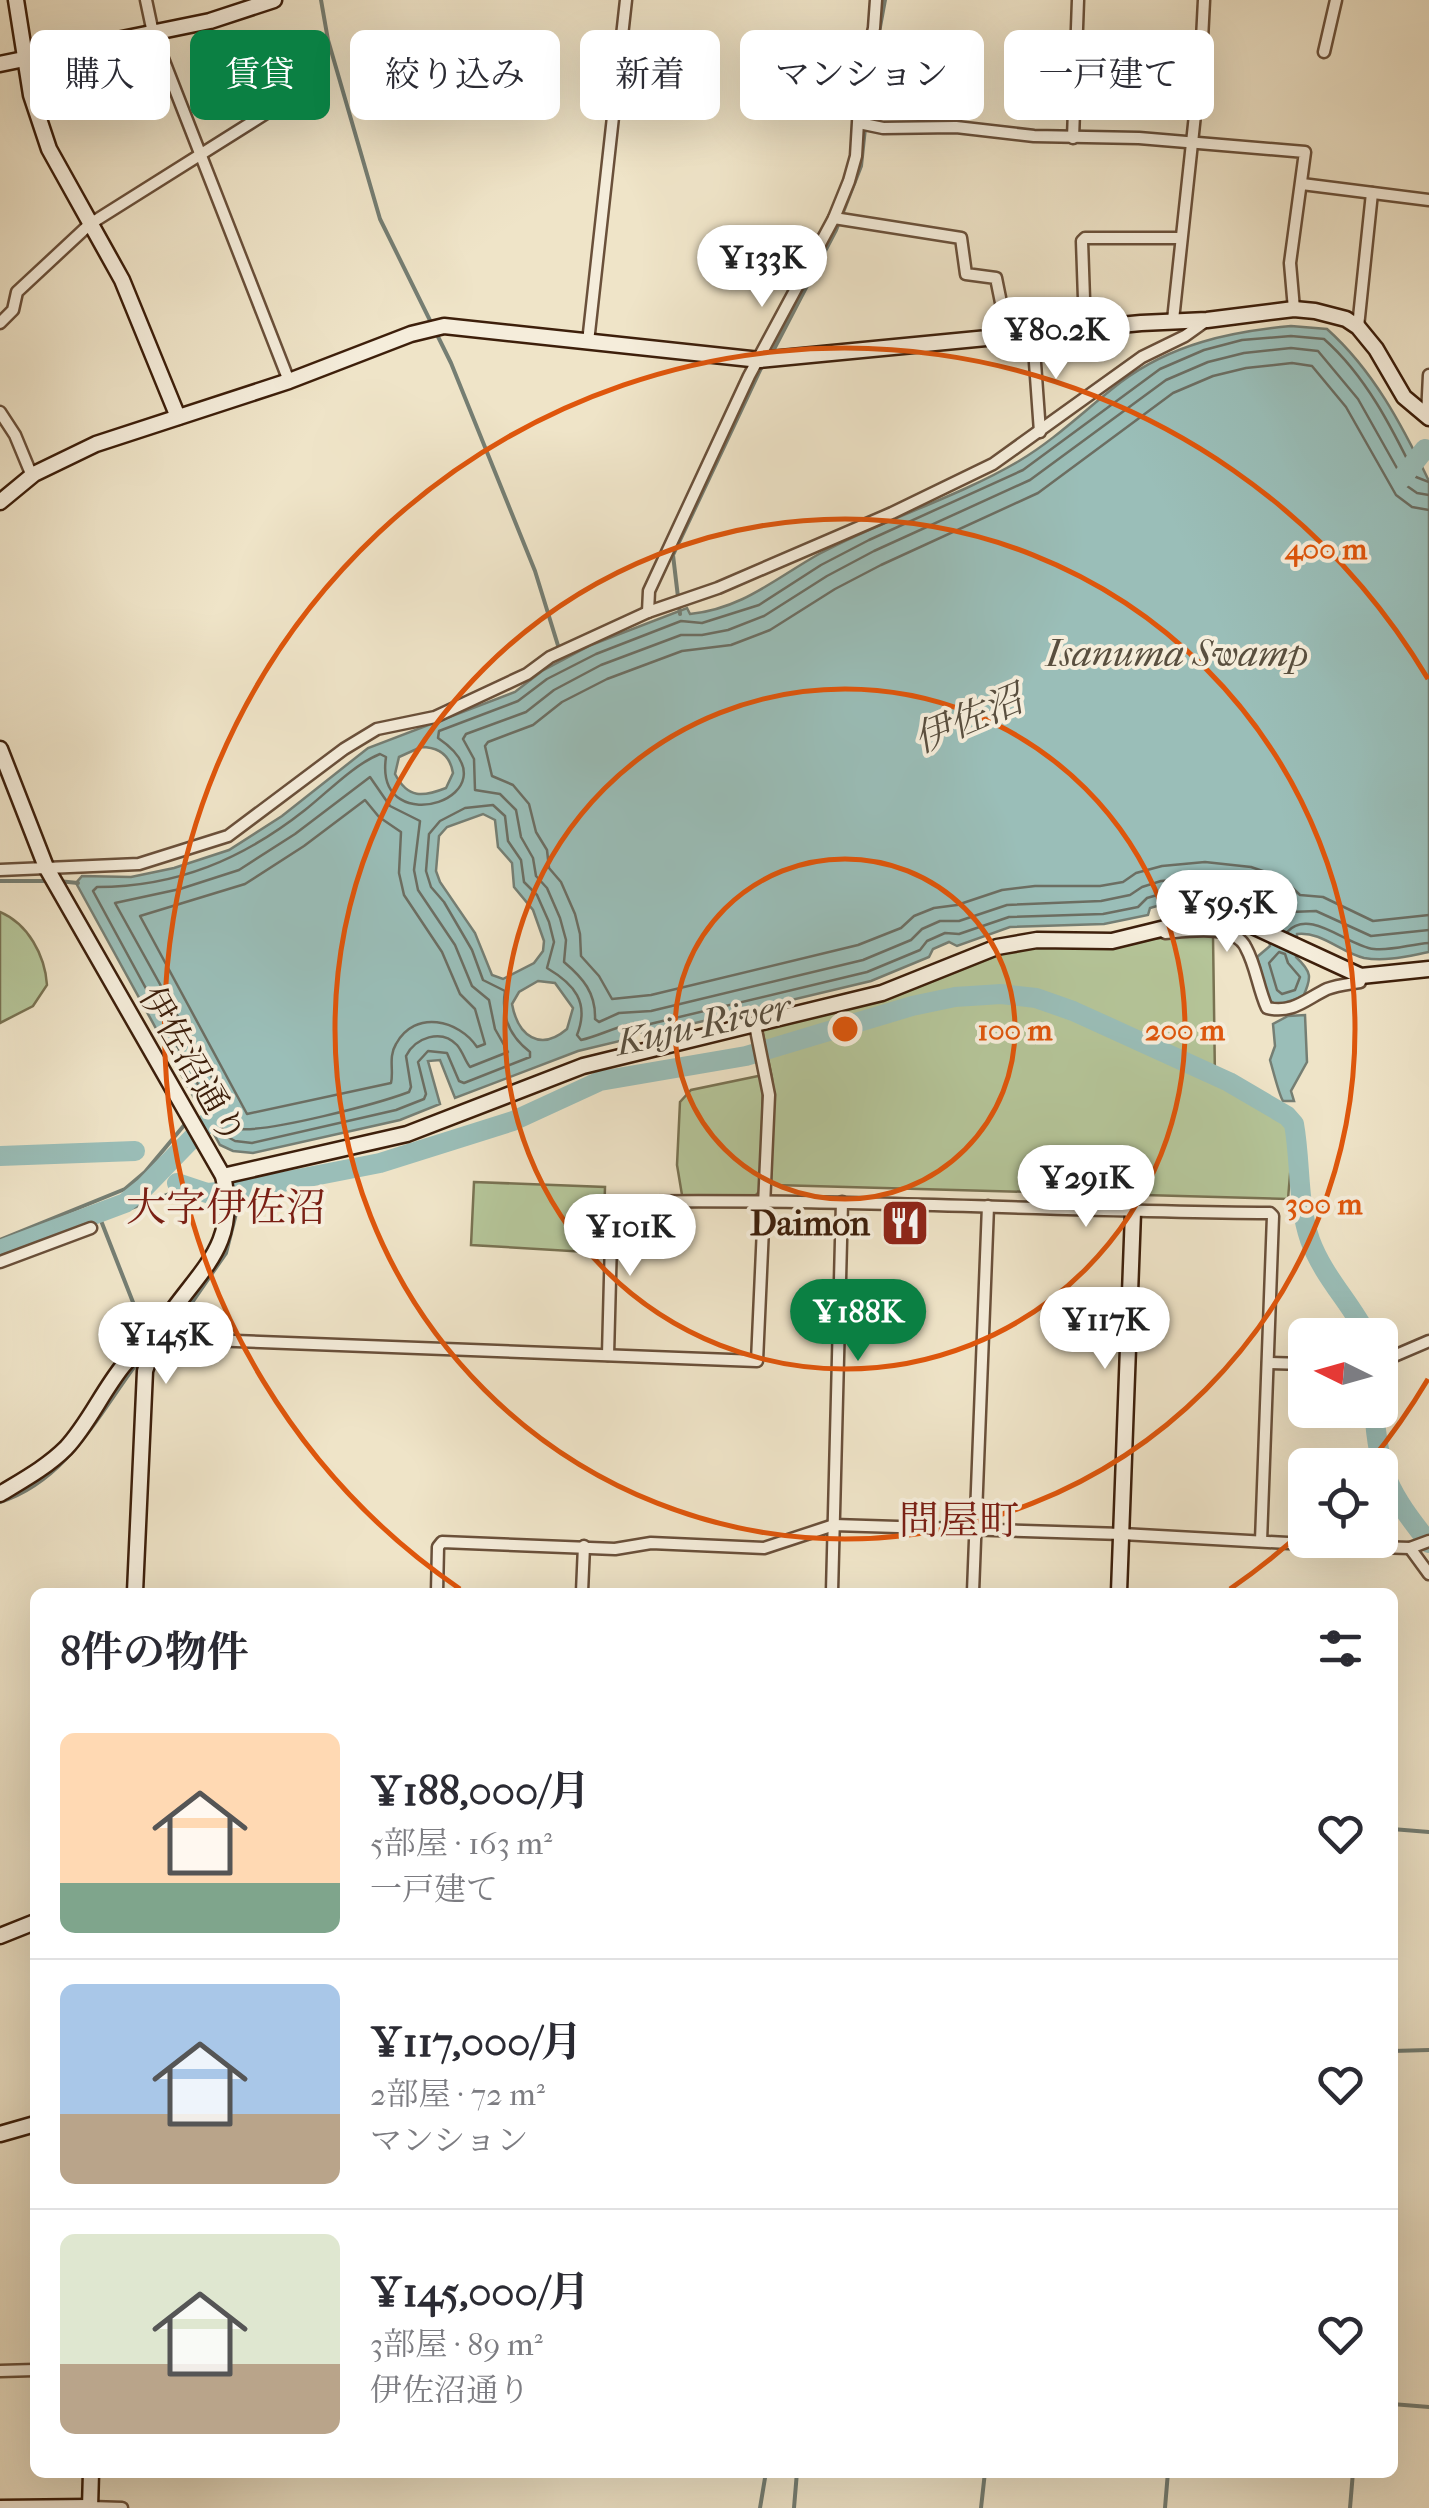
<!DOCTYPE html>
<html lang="ja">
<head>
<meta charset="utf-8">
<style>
	:root { --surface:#fff; --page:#f7f7f7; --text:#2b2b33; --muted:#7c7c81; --line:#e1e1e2; --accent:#0b8043 }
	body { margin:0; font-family:"IM FELL French Canon","Noto Serif JP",serif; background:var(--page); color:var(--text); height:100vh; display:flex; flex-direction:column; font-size:38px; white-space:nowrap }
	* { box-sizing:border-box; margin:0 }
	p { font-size:32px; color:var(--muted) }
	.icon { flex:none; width:55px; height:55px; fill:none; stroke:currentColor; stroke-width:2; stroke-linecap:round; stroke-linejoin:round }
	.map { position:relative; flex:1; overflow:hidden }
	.details { position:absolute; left:30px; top:1588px; width:1368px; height:890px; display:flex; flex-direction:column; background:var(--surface); border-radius:15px; box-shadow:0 10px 40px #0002 }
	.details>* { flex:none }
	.top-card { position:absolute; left:30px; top:30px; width:1370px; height:90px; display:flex; gap:20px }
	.needle { width:65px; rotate:275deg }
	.controls { position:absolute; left:1288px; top:1318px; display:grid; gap:20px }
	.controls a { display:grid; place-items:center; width:110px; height:110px; border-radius:15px; background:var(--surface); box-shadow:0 10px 40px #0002; font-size:50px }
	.price { position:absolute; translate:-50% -85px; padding:0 22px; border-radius:35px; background:#fff; color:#222; font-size:32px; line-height:65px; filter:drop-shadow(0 2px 5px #0008) }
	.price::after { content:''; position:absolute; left:50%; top:60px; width:30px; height:22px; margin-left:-15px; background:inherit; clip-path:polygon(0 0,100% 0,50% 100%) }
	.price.current { background:var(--accent); color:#fff }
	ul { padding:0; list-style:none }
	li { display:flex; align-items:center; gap:30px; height:250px; padding:0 30px }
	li+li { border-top:2px solid var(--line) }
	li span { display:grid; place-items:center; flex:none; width:280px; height:200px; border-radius:15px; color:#555 }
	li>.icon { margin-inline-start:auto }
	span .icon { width:120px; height:120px; fill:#fffc; stroke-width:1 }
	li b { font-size:42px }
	h2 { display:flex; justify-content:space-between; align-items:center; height:120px; padding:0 30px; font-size:42px }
	.chip { padding:0 35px; border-radius:15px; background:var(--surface); box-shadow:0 10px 40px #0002; font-size:35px; line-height:90px }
	.chip.current { background:var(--accent); color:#fff }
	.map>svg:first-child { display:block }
	.green { fill:#b5c599; stroke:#797252; stroke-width:2.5 }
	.water { fill:#9abeb8; stroke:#757e73; stroke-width:2.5; fill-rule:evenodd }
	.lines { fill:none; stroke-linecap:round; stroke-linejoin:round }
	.shore { stroke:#6c6e62; stroke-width:2.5 }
	.stream { stroke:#757e73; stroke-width:4 }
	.river { stroke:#9abeb8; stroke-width:20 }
	.street-casing { stroke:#6a503a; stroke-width:15 }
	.secondary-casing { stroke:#3d1f0b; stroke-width:19 }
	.street { stroke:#f5eddb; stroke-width:10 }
	.secondary { stroke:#f5eddb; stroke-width:14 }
	.ring { fill:none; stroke:#df560c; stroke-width:5 }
	.labels { text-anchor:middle; stroke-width:8; stroke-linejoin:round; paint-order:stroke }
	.street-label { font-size:35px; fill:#3d1f0b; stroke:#f5eddb }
	.poi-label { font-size:35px; font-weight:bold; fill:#3d1f0b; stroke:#f5eddb; text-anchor:end }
	.water-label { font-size:38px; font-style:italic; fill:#594f3f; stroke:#f5eddb }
	.quarter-label { font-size:40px; fill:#7a1f14; stroke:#f5eddb }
	.centre { fill:#df560c; stroke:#f5eddb; stroke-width:5 }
	.ring-label { font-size:30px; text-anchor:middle; font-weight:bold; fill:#df560c; stroke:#f5eddb; stroke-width:8; stroke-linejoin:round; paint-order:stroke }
</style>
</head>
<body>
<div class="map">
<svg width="1429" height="2508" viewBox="0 0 1429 2508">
	<rect width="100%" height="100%" fill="#efe4c8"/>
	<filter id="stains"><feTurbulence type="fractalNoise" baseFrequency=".002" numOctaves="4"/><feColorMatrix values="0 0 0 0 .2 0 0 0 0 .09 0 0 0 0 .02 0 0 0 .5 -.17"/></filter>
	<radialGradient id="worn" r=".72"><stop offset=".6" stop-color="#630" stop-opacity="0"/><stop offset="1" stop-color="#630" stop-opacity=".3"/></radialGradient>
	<g class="green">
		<path d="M0,912C28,924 45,955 47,985L33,1006L0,1023Z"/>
		<path d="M1213,935L1215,1079C1242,1094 1281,1108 1293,1138L1288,1199L775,1185L771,1181L772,1078L762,1029L870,1003L992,952L1039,945Z"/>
		<polygon points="763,1075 761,1190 754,1197 682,1195 677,1165 680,1102 691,1090"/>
		<polygon points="474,1182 605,1187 603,1253 471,1245"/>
	</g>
	<g class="water">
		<path d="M1291,326L1327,329C1373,370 1402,425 1429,481V952C1408,956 1386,962 1364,958C1340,952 1321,931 1297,934L1296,957C1312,972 1312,977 1303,997L1277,1005L1269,1000L1257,957L1270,946L1265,911C1246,904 1228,900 1208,900C1193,900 1180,909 1167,903L1150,908L1148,915L1104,924L1010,927L957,946L949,942L933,949L929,957L871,981L645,1035L640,1032L624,1035L620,1041L578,1051L455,1098L440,1060L428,1061L440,1104L400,1120L253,1153L233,1151L220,1145L76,883L82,876L131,877L174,868L229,850L282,816L368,748L515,692L542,671L591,645L687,608L690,614C742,609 776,578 819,554C884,519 956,498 1019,461C1056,439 1087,408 1121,382C1172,344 1229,332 1291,326ZM421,747C439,747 450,755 453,773L446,788C423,797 408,799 395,774L399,757ZM483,814L495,820L498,847L512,863L514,887L533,910L544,941L543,951L534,963L503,979L492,975L475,933L440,882L436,871L439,836L447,827ZM538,981L555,983L573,1008L567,1029C540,1052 518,1036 512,1004L519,992Z"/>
		<path d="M1305,1015L1307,1062L1291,1091L1294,1101H1283C1279,1095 1273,1070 1270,1060L1275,1046L1273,1024L1288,1016Z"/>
	</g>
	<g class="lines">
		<g class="shore">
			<path d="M1429,495L1417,493L1407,486L1358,399L1318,351L1291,348L1244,353L1208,362L1166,380L1030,480L874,551L827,576L764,616L728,630L702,635H681L601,665L554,690L526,712L466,734L463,739L474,759L475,790L500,794L516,810L521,837L533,858L536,876L547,888L560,918L566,940L564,962C583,978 596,993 595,1019L599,1022L619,1013L651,1011L863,960L911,940L922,929L940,921H959L1007,905L1101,901L1130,895L1142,887L1161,881L1207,877L1244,881L1272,890L1283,897L1291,912L1316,911L1371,936L1429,930"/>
			<polyline points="1429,510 1412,507 1396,495 1346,407 1312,366 1292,363 1246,368 1213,376 1173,393 1038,493 881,565 835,589 770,630 731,645 682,651 607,679 562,702 533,725 488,742 485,746 492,776 513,785 529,804 536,832 547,850 549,868 561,882 575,914 580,934 581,956 599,976 612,999 651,995 858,945 901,928 914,916 934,908 957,905 1002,890 1035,886 1100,886 1123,882 1136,873 1162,866 1205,862 1251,867 1281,877 1300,895 1323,897 1373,921 1429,915"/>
			<path d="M370,777L390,806L420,821L414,870L418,890L455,945L472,986L489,1000L495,1029L508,1052L470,1067C465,1061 463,1052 457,1045C441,1028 415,1038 406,1056L411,1087L409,1092C377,1104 270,1132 239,1129L220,1101L217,1087L115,903L180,889L239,870L295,834Z"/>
			<path d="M365,800L379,817L401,832L399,873L404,895L442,952L460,994L475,1009L485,1044L477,1047C459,1020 415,1009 396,1044C388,1057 394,1071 391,1083L247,1114L140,916L245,884L304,846Z"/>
			<path d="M1278,927L1275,909L1269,902L1242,893L1207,890L1176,895L1164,893L1147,898L1138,907L1103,914L1009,917L959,934L945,933L927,941L920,950L867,972L650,1024C628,1019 604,1035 581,1040L577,1035C590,1002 574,984 547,968L554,942L549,922L537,895L524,882L521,860L508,841L505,816L493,805L465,808L440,821L429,834L426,871L431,887L444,902L472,950L483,980L505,991C501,1016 509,1036 530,1052V1057L464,1083L459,1081L447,1053L428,1051L418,1062L426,1094L424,1099L396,1110L252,1143L235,1141L226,1136L93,891L97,887C177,887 243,859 305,810C328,792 353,765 380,754L386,757C373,845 522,795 438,738L439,731L518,701L547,679L596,654L681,621L702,623L759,605L821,565L869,540L1023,470L1160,369L1204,350L1242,340L1291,336L1324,339C1366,376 1392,428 1416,477L1429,482"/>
			<path d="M1287,932C1310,907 1347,946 1374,949C1392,951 1411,944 1429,943"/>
			<polygon points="1279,952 1285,954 1288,963 1300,977 1295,990 1282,994 1277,990 1269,963"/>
		</g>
		<g class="stream">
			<polyline points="321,0 328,40 380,219 451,363 535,571 560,652"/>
			<polyline points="772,353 836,230 861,166 870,81 885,0"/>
			<polyline points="1425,449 1429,447"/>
			<polyline points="680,614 673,555 763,364"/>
			<polyline points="0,881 48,881"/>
			<polyline points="58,881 78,883"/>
			<polyline points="98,1213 147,1338"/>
			<polyline points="89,1224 177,1191 207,1193"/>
			<polyline points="0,1240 125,1189 145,1172 186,1123"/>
			<polyline points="173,1330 226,1253 242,1190"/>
			<path d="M0,1502C65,1481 96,1419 134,1367L144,1362"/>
			<polyline points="1392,1829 1429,1832"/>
			<polyline points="1392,2051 1429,2050"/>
			<polyline points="1392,2404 1429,2407"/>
			<polyline points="760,2508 766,2472"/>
			<polyline points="794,2508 797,2472"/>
			<polyline points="981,2508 985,2472"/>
			<polyline points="1165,2508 1168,2472"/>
			<polyline points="1350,2508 1353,2472"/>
		</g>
		<g class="river">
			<polyline points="1401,479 1425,449"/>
			<polyline points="0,1156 135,1151"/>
			<path d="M177,1183L207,1193L242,1190L380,1163L513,1121L600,1081L746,1056L912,1006L955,997L1001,994L1036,998L1073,1011L1229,1082L1287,1116L1294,1124C1301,1163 1297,1202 1310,1240C1323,1276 1350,1302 1367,1335"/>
			<polyline points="0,1250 125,1203 145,1187 207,1123 225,1109"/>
			<path d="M1374,1410C1379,1475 1389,1492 1429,1543"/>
		</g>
		<g class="street-casing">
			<g id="street">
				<polyline points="146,0 153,33 289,381"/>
				<polyline points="1324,52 1336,0"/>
				<polyline points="859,123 883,128 956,127 1034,136 1139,138 1305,152 1290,263 1294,309"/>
				<polyline points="1073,138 1078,0"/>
				<polyline points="1302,184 1429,200"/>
				<polyline points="834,218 961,238 966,274 996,278 1008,337"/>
				<polyline points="1173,320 1201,59 1204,0"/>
				<polyline points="0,323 13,310 17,292 90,224 268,112"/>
				<polyline points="1358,327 1372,193"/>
				<polyline points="1085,328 1082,241 1085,238 1180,238"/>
				<polyline points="1033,335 1040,432"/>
				<polyline points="588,342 626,0"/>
				<polyline points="0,412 15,435 32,476"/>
				<polyline points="1427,415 1429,375"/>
				<polyline points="648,612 649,591 749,376 834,218 849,181 856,156 860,89 874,28 876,0"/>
				<polyline points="0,870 139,864 228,836 344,749 377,729 435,717 527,674 550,657 648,612 718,588 892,513 993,464 1142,357 1185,336 1206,321"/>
				<path d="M1165,933C1187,931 1235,923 1246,948C1256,966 1258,988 1267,1008C1293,1014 1306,999 1327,989C1338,985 1349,984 1360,982L1361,976"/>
				<polyline points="0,1262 91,1228"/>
				<polyline points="156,1338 757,1361 769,1095 755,1025"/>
				<path d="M608,1355L612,1202C831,1198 1050,1211 1270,1213L1273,1216L1261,1541"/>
				<polyline points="1380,1362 1429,1341"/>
				<polyline points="1268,1363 1305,1364"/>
				<polyline points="1410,1548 1429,1574"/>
				<polyline points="437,1592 438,1547 442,1542 615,1549 651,1543 764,1548 834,1525 1122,1534 1342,1546 1410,1548 1429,1541"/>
				<polyline points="582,1592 584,1546"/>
				<polyline points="832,1592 842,1202"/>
				<polyline points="973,1592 988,1206"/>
				<polyline points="0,2371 35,2370"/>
				<polyline points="90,2507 122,2508"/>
			</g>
		</g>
		<g class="secondary-casing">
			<g id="secondary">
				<polyline points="16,0 31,95 49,149 122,280 178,417"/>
				<polyline points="0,64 210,21 274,0"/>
				<polyline points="0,502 34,474 96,444 289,381 411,334 444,326 760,360 1141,323 1207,320 1294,309 1315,311 1346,319 1358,327 1376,349 1404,397 1429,418"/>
				<path d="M0,749L46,867L223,1176C238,1242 205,1265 170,1314C158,1331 152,1351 145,1371L135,1592"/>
				<polyline points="223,1176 407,1134 583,1066 882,993 997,947 1037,940 1112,941 1210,917 1244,922 1361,976 1429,969"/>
				<path d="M0,1494C23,1480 47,1467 66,1448C98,1414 114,1359 156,1338"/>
				<polyline points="1119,1592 1133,1212"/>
				<polyline points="0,1936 35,1922"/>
				<polyline points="0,2134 35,2124"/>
				<polyline points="0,2508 90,2507"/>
				<polyline points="90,2508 91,2472"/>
			</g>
		</g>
		<use href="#street" class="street"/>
		<use href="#secondary" class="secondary"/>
	</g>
	<g class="ring">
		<circle cx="845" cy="1029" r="170"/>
		<circle cx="845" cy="1029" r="340"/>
		<circle cx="845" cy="1029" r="510"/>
		<path d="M1428 1379A680 680 0 0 1 1370 1462M1304 1530A680 680 0 0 1 1230 1589M460 1589A680 680 0 1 1 1428 679"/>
	</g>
	<defs>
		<g id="restaurant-square" transform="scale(2.5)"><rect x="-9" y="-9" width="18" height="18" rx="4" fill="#8f2418" stroke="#f5eddb"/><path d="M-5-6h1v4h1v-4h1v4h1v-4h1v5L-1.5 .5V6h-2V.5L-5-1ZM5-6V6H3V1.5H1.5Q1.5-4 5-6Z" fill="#fff"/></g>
	</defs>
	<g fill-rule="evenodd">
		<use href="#restaurant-square" x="905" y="1223"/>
	</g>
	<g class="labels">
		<g class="street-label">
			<text transform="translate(193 1065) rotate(60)" y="12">伊佐沼通り</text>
		</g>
		<g class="poi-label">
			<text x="870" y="1235">Daimon</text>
		</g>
		<g class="water-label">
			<text x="1177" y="666">Isanuma Swamp</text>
			<text transform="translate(968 719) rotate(-23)" y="13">伊佐沼</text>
			<text transform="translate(703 1024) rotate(-12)" y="13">Kuju River</text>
		</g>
		<g class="quarter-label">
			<text x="226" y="1221">大字伊佐沼</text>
			<text x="959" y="1534">問屋町</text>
		</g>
	</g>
	<circle cx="845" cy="1029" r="15" class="centre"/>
	<g class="ring-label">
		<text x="1326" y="559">400 m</text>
		<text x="1015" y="1040">100 m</text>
		<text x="1185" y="1040">200 m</text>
		<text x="1324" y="1214">300 m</text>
	</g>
	<rect width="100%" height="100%" filter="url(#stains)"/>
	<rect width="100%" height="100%" fill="url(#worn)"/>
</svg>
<div class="controls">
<a><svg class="needle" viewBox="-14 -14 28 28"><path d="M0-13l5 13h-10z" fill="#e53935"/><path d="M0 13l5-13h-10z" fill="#7c7c81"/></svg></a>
<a><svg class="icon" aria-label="locate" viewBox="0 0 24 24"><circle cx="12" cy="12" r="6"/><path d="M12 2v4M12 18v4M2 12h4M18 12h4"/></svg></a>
</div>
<b class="price" style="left:762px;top:310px">¥133K</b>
<b class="price" style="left:1056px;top:382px">¥80.2K</b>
<b class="price" style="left:1227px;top:955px">¥59.5K</b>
<b class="price" style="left:1086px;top:1230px">¥291K</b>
<b class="price" style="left:630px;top:1279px">¥101K</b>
<b class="price current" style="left:858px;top:1364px">¥188K</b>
<b class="price" style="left:1105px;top:1372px">¥117K</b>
<b class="price" style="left:166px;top:1387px">¥145K</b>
<div class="top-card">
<a class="chip">購入</a>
<a class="chip current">賃貸</a>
<a class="chip">絞り込み</a>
<a class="chip">新着</a>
<a class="chip">マンション</a>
<a class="chip">一戸建て</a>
</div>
<section class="details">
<h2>8件の物件<svg class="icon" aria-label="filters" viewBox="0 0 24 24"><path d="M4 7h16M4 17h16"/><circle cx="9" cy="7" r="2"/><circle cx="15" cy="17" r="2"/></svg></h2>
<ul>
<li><span style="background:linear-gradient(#ffd9b3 75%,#7fa58c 0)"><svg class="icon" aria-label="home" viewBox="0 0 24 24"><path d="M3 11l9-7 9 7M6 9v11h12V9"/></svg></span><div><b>¥188,000/月</b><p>5部屋 · 163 m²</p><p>一戸建て</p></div><svg class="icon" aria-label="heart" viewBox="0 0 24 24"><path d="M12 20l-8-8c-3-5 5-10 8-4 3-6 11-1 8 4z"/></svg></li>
<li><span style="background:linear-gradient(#a9c7e8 65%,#b9a48a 0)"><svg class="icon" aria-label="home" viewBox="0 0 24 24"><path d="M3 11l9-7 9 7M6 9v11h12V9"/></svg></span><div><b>¥117,000/月</b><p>2部屋 · 72 m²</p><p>マンション</p></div><svg class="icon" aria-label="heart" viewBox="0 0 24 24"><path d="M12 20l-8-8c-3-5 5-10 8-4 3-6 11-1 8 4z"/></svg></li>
<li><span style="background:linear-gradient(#dfe7d0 65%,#b9a48a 0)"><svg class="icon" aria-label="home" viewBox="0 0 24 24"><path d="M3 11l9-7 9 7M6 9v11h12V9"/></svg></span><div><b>¥145,000/月</b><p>3部屋 · 89 m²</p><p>伊佐沼通り</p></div><svg class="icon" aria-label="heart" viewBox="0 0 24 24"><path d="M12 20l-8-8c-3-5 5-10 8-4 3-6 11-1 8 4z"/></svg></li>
</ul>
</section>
</div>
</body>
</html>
